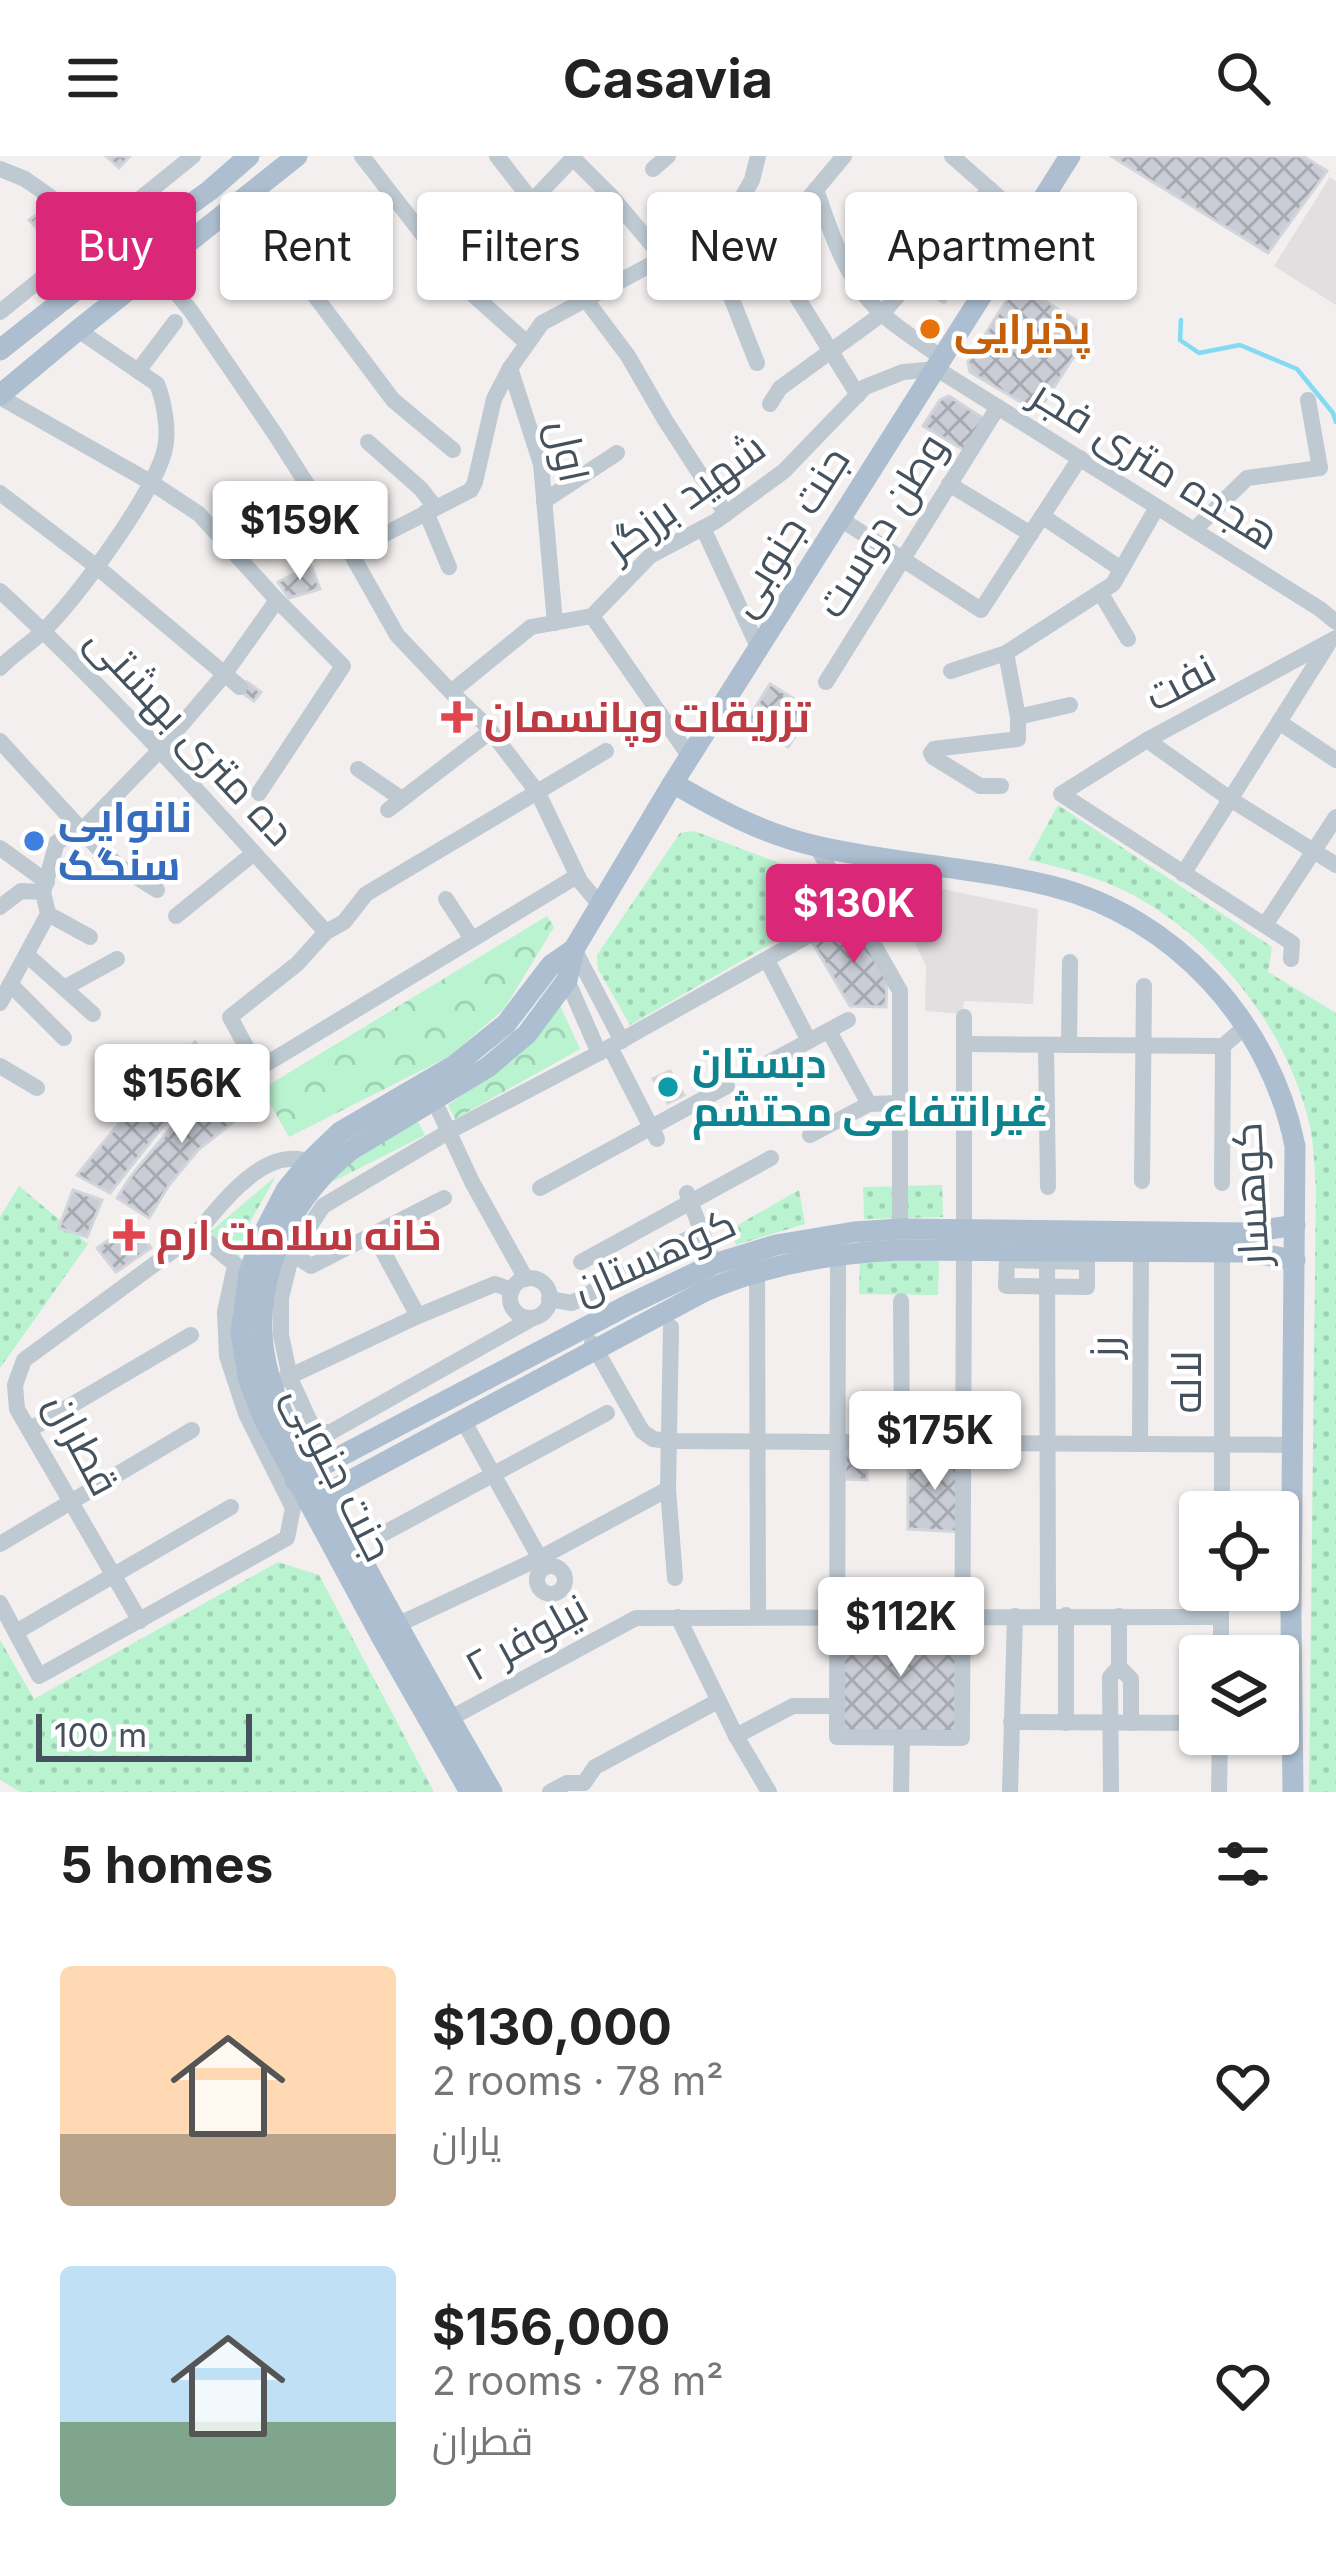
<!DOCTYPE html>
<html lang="en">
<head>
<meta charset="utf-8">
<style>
	:root { --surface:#fff; --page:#f2f2f2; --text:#222; --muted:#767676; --accent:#db2777 }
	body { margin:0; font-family:Inter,Cairo,sans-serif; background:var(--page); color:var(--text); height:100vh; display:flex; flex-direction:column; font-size:45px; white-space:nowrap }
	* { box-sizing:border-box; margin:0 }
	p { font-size:39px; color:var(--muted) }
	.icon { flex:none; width:66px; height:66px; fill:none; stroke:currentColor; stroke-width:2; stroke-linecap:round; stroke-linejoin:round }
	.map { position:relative; height:1636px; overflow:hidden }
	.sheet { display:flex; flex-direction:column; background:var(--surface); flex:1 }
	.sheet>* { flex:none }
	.top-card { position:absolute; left:36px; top:36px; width:1266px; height:108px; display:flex; gap:24px }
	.buttons { position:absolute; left:1179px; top:1335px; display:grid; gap:24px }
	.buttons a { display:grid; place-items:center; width:120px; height:120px; border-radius:12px; background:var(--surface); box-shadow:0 3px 9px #0004; font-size:60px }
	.scale { position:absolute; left:36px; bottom:30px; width:216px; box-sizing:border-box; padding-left:12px; border:6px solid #45525e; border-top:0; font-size:33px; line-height:42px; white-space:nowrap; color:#45525e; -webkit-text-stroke:9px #fff; paint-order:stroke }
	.price { position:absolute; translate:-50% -102px; padding:0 27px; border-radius:12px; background:#fff; color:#222; font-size:39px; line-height:78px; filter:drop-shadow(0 3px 6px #0008) }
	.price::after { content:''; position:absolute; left:50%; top:72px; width:36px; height:27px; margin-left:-18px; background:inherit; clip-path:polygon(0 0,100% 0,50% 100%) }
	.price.selected { background:var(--accent); color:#fff }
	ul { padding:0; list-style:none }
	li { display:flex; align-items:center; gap:36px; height:300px; padding:0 60px }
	li span { display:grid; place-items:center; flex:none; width:336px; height:240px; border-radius:12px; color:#555 }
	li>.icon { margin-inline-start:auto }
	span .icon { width:144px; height:144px; fill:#fffc; stroke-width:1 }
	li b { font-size:51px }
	h2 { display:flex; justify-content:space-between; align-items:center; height:144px; padding:0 60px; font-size:51px }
	.tag { padding:0 42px; border-radius:12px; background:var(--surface); box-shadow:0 3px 9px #0004; font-size:42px; line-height:108px }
	.tag.selected { background:var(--accent); color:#fff }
	header { display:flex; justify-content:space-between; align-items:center; height:156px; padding:0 60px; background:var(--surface); font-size:54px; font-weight:700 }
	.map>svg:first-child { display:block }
	.education { fill:#e3dfe0 }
	.grass { fill:url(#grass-dots) }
	.forest { fill:url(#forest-crowns) }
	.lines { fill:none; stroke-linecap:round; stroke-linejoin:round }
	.stream { stroke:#83daf3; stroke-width:4.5 }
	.building { fill:url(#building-cross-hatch); stroke:#d2d5db; stroke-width:3 }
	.minor { stroke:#bec9d2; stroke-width:16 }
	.major { stroke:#acbed0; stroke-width:21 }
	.food-dot { fill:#e8710a; stroke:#fff; stroke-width:4.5 }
	.health-dot { fill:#e0444e; stroke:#fff; stroke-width:4.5 }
	.shop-dot { fill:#3f7fe0; stroke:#fff; stroke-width:4.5 }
	.culture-dot { fill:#0f9aa8; stroke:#fff; stroke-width:4.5 }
	.labels { text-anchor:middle; stroke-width:9; stroke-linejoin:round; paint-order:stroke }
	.food-label { font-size:42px; font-weight:bold; fill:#c56008; stroke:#fff; text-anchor:start }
	.street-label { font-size:42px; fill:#45525e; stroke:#fff }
	.health-label { font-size:42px; font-weight:bold; fill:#be3a42; stroke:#fff; text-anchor:start }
	.shop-label { font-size:42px; font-weight:bold; fill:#366cbe; stroke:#fff; text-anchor:start }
	.culture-label { font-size:42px; font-weight:bold; fill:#0d838f; stroke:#fff; text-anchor:start }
</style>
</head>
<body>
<header><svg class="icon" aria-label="menu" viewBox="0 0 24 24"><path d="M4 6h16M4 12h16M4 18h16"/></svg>Casavia<svg class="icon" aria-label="search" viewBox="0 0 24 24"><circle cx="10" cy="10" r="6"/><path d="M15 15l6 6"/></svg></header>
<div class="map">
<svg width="1336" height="1636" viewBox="0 0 1336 1636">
	<defs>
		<pattern id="grass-dots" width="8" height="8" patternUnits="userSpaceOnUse" patternTransform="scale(3)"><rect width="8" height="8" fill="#b9f3d0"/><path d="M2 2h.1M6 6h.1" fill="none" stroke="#a0d2b5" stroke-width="1.8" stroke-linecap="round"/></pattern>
		<pattern id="forest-crowns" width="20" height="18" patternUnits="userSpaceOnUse" patternTransform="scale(3)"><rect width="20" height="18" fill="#b9f3d0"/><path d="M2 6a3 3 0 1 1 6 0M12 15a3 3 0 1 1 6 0" fill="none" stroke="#a0d2b5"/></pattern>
		<pattern id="building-cross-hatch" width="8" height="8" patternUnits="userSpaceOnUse" patternTransform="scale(3)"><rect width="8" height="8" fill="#cacdd5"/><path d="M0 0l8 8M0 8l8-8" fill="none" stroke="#a6a9b0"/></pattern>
	</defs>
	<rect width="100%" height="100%" fill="#f2efee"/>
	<g class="education">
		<polygon points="1330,21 1336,25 1336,149 1274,110"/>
		<polygon points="913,727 1038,753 1033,848 964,845 962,858 925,855 926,810 891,739"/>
	</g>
	<g class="grass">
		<path d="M1058,649L1272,791L1268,816L1336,857V1636H1309L1316,1031C1314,1010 1314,987 1309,966C1286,872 1218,785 1133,739C1101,722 1064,712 1028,704Z"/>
		<polygon points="694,675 811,719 822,740 819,760 630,869 598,813 597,799 680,677"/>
		<polygon points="276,1020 250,1066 238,1107 210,1076"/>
		<polygon points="942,1029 943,1061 864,1063 863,1031"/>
		<polygon points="19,1030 88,1088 0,1212 0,1061"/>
		<polygon points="799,1034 805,1068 736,1089 731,1073"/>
		<polygon points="860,1104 939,1105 938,1139 859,1138"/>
		<polygon points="278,1406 319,1419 434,1636 21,1636 0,1624 0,1484 34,1543"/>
	</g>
	<g class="forest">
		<polygon points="547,760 554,771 504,853 450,900 289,981 262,933"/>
		<polygon points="558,845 580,893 455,963 448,949 512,905"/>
		<polygon points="417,964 425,979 334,1025 332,1019"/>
	</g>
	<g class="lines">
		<polyline class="stream" points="1181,164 1180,184 1199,197 1240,189 1297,213 1333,257 1336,266"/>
	</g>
	<g class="building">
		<polygon points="106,0 130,0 119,12"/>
		<polygon points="1111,0 1303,0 1327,15 1268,97"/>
		<polygon points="52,48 79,78 59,95 29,64"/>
		<polygon points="966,66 985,80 944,147 925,135"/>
		<polygon points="1041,88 1071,108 1057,128 1028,107"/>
		<polygon points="1017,127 1091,174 1038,256 970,216 968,206"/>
		<polygon points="949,240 986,264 966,295 923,270 940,244"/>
		<polygon points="311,409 320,433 289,442 278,426"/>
		<polygon points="247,526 261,536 254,545 241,536"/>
		<polygon points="770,528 812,554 788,591 747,565"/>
		<polygon points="31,675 45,682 38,696 24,689"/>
		<polygon points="855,763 887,820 886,851 850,850 812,786"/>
		<polygon points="195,886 221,916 197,935 163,970 110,1037 77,1019 132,951"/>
		<polygon points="670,915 684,939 668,947 653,923"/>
		<polygon points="227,922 252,951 198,994 169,1029 149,1062 117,1042 132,1019 174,968"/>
		<polygon points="73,1034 102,1044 87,1081 59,1072"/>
		<polygon points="133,1067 151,1092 116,1116 97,1092"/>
		<polygon points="845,1293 868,1294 867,1324 845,1323"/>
		<polygon points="908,1299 963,1302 962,1376 908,1373"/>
		<polygon points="845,1467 959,1468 959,1578 841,1577"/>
	</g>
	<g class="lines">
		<g class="minor">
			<polyline points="362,0 461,128 527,187"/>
			<polyline points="497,0 532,45 586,144 628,200 665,264 726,358"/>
			<polyline points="952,0 1027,66"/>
			<polyline points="573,2 611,40 663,102"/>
			<polyline points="0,13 25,23 100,76"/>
			<polyline points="653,13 668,0"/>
			<path d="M816,33C831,78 846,124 882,158C900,174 923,188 943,203"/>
			<polyline points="243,44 393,244 453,294"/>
			<polyline points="532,45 575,0"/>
			<polyline points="759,80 858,239"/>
			<polyline points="711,90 757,207"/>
			<polyline points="679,93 735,54 752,24 758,0"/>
			<polyline points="156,112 191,155 275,278 350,396 397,479 451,536"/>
			<polyline points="856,127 911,47"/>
			<polyline points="0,156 193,0"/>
			<polyline points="510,212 541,308 555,467"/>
			<polyline points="138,215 175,166"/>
			<polyline points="0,241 152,327 199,358 277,444"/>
			<polyline points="770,248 780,232 882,158 990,33"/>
			<polyline points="368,286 421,333 435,351"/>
			<polyline points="949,328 1031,378"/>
			<polyline points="0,337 97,411 240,531"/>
			<polyline points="544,345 617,297"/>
			<polyline points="426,356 449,411"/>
			<polyline points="1042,360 1121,413"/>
			<polyline points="842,364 981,454 1080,302"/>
			<polyline points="703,372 759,493"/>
			<polyline points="1194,374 1247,322 1320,312 1308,244"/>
			<polyline points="350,396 471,334 475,326 494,243 510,212 542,167 678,94 745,87 788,67 844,0"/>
			<path d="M0,435C115,540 221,661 326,776"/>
			<polyline points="1100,436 1128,483"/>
			<polyline points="592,460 690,601"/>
			<path d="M0,512C13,498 29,489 42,476C74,447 158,332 165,292C169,273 164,245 157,228L78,174"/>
			<polyline points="951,515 1006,497 1113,428 1157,351"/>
			<polyline points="826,526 998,251"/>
			<polyline points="1018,561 1070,549"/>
			<polyline points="1279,566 1336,604"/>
			<polyline points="1147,584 1230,643 1336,709"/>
			<polyline points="0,585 98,692 119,710 157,734"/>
			<polyline points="358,613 402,643"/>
			<polyline points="1001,630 980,630 933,601 931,597 934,593 1018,583 1018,561 1006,497"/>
			<polyline points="388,654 491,575"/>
			<polyline points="0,692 47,726"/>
			<polyline points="1183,718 1327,490"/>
			<polyline points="577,720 258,913 230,861 297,808 326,776 344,766 366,738 606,595"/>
			<polyline points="446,743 472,783"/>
			<polyline points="601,750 580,725 538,637 486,569 451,536 531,471 592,460 650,400 716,365 784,315 865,231 903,216 937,213 1320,453 1336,466"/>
			<polyline points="0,751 21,735 43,736"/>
			<polyline points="854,754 900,835 900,1073"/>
			<polyline points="48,758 90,781"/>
			<polyline points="176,760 254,697"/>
			<polyline points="1265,769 1336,661"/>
			<polyline points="574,793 622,885"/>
			<polyline points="27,799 93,858"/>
			<polyline points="1291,803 1292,787 1061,638 1147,584 1336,482"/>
			<polyline points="767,804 809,885"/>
			<polyline points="567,824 599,897"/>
			<polyline points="10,828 64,882"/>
			<polyline points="64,832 117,803"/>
			<polyline points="0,847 48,758 43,736 57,686 82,674 158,596 224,519 277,444 343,510 259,637"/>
			<polyline points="829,875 869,948"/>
			<polyline points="964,888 1223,890 1246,870"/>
			<polyline points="1046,889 1048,1031"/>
			<polyline points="1069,889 1070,806"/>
			<polyline points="610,891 657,983"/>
			<polyline points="768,907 848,864"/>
			<polyline points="0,910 37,932"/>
			<polyline points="434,944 472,1026 526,1123"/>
			<polyline points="810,979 869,948 900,947"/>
			<polyline points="1142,1025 1144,830"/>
			<polyline points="1222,1027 1223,890"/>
			<polyline points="540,1032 727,930"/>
			<polyline points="687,1037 714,1108"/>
			<polyline points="964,1073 964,861"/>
			<polyline points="373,1077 418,1160"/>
			<polyline points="285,1093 311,1110 444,1042"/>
			<polyline points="1047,1094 1048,1460"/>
			<polyline points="838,1099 837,1581 962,1582 964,1094"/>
			<polygon points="1007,1104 1087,1106 1087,1131 1006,1130"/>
			<polyline points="581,1106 771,1002"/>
			<path d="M243,1115L197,1077C218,1051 254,1005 289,1003C296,1002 303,1004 310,1005"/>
			<polyline points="757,1116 758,1460"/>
			<circle cx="530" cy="1142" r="20"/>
			<polyline points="549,1143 572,1147 702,1075"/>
			<polyline points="901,1145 902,1287"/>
			<polyline points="531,1163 331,1276 321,1276 312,1270 290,1222 281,1179 281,1142 292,1097 323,1050 448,976 599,897 854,754 816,690"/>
			<polyline points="671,1171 668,1333 675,1422"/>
			<polyline points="592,1187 642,1275 653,1283 668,1285 1293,1289"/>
			<polyline points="282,1224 418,1160 495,1128 512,1134"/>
			<polyline points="463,1264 544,1410"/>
			<polyline points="29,1274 191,1179"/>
			<polyline points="1140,1288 1141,1095"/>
			<polyline points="1222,1356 1222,1095"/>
			<polyline points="379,1380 607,1257"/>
			<polyline points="0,1388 192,1274"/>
			<circle cx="551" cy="1424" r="14"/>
			<polyline points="0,1447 39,1520 287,1382 293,1352 246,1258 227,1200 225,1156 235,1110"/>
			<polyline points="678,1461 736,1580 769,1636"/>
			<polyline points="140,1465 17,1253 15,1229 24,1204 197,1077"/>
			<polyline points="397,1469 540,1402 668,1333"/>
			<polyline points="16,1476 231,1351"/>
			<polyline points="1221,1500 1221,1434"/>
			<polyline points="1119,1511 1131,1523 1131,1567"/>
			<polyline points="449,1563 636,1462 1221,1461"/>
			<polyline points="1011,1566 1200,1567"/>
			<polyline points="1066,1567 1066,1459"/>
			<polyline points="736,1580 793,1550 837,1550"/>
			<polyline points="550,1636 567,1627 584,1627 595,1611 718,1545"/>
			<polyline points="901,1636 902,1581"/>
			<polyline points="1010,1636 1015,1460"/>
			<polyline points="1111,1636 1110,1521 1119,1511 1119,1460"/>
			<polyline points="1219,1636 1220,1578"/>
		</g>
		<g class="major">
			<polyline points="0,194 125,95 209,35 249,0"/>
			<polyline points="0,239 78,174 297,0"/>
			<path d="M673,627C719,654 763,678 816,690C893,708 974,711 1051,730C1175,761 1270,866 1295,990L1291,1460L1293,1636"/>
			<polyline points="295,1324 628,1149 714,1108 776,1089 854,1076 900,1073 1245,1077 1295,1069"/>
			<path d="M314,1344L705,1135C767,1108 833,1097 900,1094L1249,1096L1295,1104"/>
			<polyline points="470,1636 381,1480 264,1263 249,1225 241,1177 249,1118 260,1084 286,1034 310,1005 340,976 455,909 506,868 551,809 574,793"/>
			<path d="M492,1636C441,1548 392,1460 344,1371C312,1311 265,1247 262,1177C259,1106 296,1037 351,994L488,911L527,878L567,824L574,793L673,627L1070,0"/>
		</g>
	</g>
	<circle class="food-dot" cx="930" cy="173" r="12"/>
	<g class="health-dot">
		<path d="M451 543h12v12h12v12h-12v12h-12v-12h-12v-12h12z"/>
		<path d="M123 1061h12v12h12v12h-12v12h-12v-12h-12v-12h12z"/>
	</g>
	<circle class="shop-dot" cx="34" cy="685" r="12"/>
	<circle class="culture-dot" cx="668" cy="931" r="12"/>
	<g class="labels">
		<g class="food-label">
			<text x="954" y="188">پذیرایی</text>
		</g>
		<g class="street-label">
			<text transform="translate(569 295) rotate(78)" y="15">اول</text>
			<text transform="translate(1156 308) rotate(32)" y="15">هجده متری فجر</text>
			<text transform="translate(685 340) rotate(-36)" y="15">شهید برزگر</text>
			<text transform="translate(881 369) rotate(-58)" y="15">وطن دوست</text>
			<text transform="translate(788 375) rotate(-58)" y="15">جنت جنوبی</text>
			<text transform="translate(1180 526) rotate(-28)" y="15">نفت</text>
			<text transform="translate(191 579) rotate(47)" y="15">ده متری بهشتی</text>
			<text transform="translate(1250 1038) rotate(-93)" y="15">کوهسار</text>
			<text transform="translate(654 1099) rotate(-24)" y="15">کوهستان</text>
			<text transform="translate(1104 1191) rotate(-90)" y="15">رز</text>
			<text transform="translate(1186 1226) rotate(-90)" y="15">لاله</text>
			<text transform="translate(83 1288) rotate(62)" y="15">قطران</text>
			<text transform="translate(339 1317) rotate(63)" y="15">جنت جنوبی</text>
			<text transform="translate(526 1481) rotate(-29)" y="15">نیلوفر ۲</text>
		</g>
		<g class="health-label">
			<text x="484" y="576">تزریقات وپانسمان</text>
			<text x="156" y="1094">خانه سلامت ارم</text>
		</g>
		<g class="shop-label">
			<text x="58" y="676">نانوایی<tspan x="58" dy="48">سنگک</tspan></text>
		</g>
		<g class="culture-label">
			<text x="692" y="922">دبستان<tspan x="692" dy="48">غیرانتفاعی محتشم</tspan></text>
		</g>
	</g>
</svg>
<div class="buttons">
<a><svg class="icon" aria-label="locate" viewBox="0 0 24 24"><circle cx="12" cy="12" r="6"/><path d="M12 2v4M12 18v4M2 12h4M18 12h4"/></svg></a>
<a><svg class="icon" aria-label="layers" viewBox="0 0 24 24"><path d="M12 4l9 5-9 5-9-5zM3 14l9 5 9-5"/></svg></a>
</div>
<div class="scale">100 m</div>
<b class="price" style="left:300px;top:427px">$159K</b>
<b class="price selected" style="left:854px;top:810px">$130K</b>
<b class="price" style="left:182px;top:990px">$156K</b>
<b class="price" style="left:935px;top:1337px">$175K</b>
<b class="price" style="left:901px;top:1523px">$112K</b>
<div class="top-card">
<a class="tag selected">Buy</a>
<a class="tag">Rent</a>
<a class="tag">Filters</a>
<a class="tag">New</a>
<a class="tag">Apartment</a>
</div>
</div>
<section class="sheet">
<h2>5 homes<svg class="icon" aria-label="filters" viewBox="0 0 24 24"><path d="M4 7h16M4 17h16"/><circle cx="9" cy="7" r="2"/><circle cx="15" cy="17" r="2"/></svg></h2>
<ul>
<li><span style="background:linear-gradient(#ffd9b3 70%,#b9a48a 0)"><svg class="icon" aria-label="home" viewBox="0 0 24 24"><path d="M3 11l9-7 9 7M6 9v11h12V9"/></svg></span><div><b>$130,000</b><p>2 rooms · 78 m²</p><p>یاران</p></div><svg class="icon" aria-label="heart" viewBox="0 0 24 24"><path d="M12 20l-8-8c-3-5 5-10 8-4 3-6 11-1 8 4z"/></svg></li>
<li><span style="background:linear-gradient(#bfe0f5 65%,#7fa58c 0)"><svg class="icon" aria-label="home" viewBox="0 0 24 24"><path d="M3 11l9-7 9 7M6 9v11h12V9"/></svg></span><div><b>$156,000</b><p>2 rooms · 78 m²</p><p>قطران</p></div><svg class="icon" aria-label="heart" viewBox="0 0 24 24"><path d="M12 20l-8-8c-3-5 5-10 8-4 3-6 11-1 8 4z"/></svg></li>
</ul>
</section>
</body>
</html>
